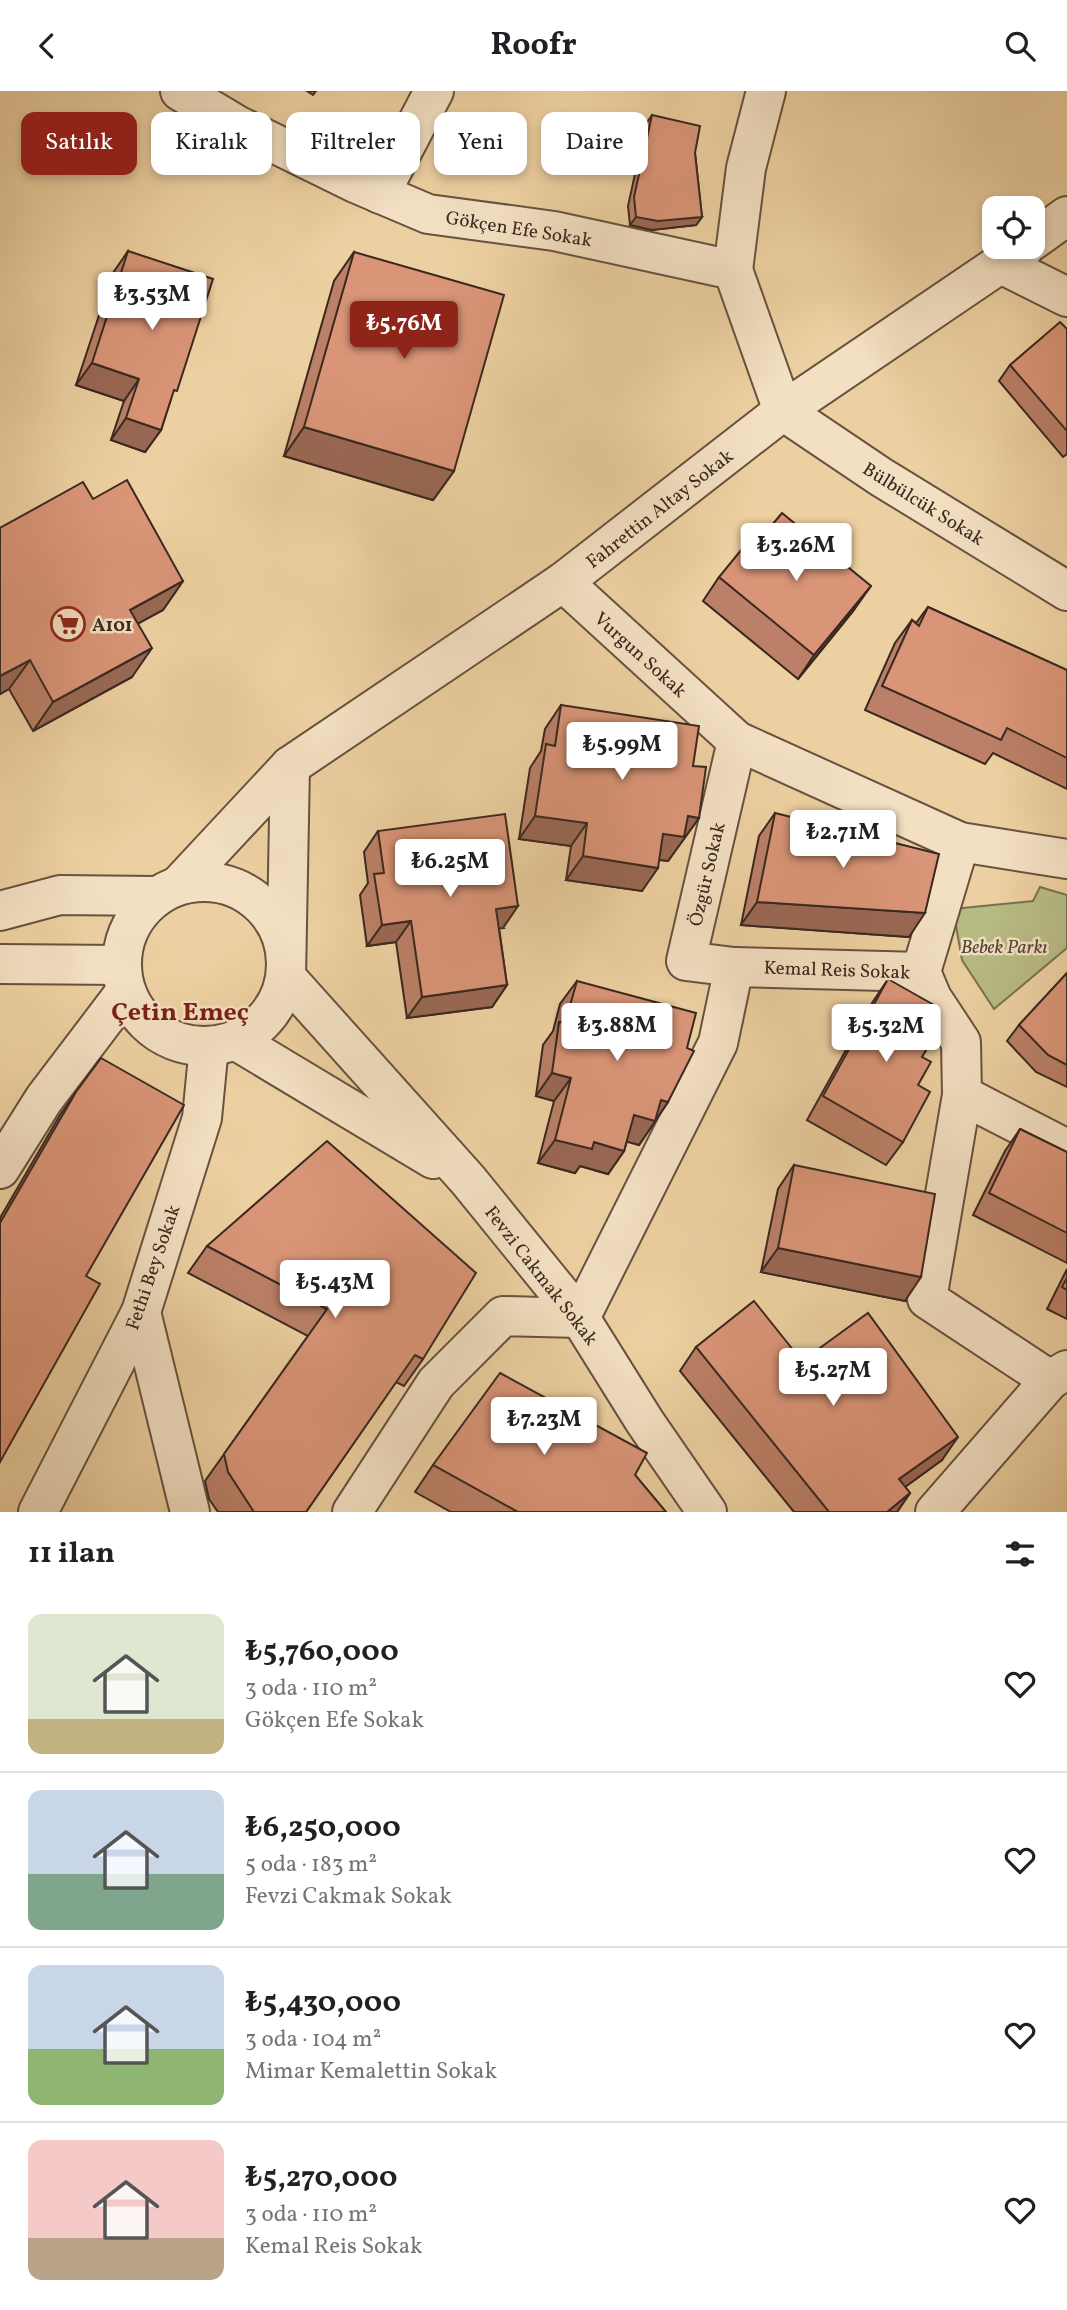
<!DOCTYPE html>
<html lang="tr">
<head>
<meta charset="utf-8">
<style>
	:root { --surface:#fff; --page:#f2f2f2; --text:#202124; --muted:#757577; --line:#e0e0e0; --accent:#8f2418 }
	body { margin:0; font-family:Vollkorn,serif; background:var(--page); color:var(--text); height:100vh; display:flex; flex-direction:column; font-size:26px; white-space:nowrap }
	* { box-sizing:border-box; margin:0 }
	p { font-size:23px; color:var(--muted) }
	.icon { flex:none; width:38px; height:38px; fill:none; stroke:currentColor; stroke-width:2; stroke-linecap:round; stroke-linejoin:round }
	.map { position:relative; height:1421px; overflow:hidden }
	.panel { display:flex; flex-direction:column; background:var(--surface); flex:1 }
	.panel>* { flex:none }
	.guide { position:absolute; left:21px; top:21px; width:700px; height:63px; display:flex; gap:14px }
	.fabs { position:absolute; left:982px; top:105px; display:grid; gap:14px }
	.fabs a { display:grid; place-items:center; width:63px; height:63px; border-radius:14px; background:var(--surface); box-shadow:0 4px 10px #0003; font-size:35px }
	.price { position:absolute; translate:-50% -60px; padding:0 16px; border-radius:7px; background:#fff; color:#222; font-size:23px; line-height:46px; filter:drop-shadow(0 2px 4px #0008) }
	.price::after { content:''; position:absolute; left:50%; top:42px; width:21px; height:16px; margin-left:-10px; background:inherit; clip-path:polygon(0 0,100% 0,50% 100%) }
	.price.selected { background:var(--accent); color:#fff }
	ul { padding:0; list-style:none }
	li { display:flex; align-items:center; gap:21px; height:175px; padding:0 28px }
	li+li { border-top:2px solid var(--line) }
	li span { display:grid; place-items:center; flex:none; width:196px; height:140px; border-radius:14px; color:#555 }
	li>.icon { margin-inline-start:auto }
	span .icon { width:84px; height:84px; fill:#fffc; stroke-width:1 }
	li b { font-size:30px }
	h2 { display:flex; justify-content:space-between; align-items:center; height:84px; padding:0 28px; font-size:30px }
	.chip { padding:0 24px; border-radius:14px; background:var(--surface); box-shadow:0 4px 10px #0003; font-size:24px; line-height:63px }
	.chip.selected { background:var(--accent); color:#fff }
	header { display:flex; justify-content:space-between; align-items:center; height:91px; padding:0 28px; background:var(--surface); font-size:32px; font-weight:700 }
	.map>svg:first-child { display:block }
	.green { fill:#b8bb84; stroke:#797252; stroke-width:2 }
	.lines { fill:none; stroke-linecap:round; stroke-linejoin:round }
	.minor-casing { stroke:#675240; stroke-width:42 }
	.minor { stroke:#f3e0c2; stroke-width:38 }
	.wall { fill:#bb8067; stroke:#3a2820; stroke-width:2 }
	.shaded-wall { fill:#996854; stroke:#3a2820; stroke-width:2 }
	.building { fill:#da9578; stroke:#3a2820; stroke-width:2 }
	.labels { text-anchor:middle; stroke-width:5; stroke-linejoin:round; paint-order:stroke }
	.street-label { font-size:19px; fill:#3a2820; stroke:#f3e0c2 }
	.poi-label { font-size:19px; font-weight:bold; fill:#3a2820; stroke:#f3e0c2; text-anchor:start }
	.park-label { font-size:19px; font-style:italic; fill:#534534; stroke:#f3e0c2 }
	.district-label { font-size:26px; font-weight:bold; fill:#7a1f14; stroke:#f3e0c2 }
</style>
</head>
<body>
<header><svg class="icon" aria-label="back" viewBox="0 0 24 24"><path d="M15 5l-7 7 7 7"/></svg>Roofr<svg class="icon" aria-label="search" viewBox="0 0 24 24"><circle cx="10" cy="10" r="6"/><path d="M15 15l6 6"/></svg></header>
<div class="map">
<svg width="1067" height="1421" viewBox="0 0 1067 1421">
	<rect width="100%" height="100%" fill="#edd0a1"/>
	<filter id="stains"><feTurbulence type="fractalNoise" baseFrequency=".00286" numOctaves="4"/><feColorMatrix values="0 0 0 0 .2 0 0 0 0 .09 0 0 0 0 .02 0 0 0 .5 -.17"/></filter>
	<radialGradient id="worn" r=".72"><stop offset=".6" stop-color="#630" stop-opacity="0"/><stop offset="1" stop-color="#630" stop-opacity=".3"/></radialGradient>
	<polygon class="green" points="1040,796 1067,804 1067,857 994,918 962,869 953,818 1033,810"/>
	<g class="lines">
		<g class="minor-casing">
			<g id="minor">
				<polyline points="180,0 237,34 355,92 428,123 554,140 733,179 783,320 881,386 1067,500"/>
				<polyline points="380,103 434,0"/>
				<polyline points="1032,150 1067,125"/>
				<polyline points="1001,173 1067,206"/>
				<polyline points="733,179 746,77 766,0"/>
				<polyline points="563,491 737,650 960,751 1067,768"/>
				<polyline points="290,675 286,886 468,1089 580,1227 645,1331 707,1421"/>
				<circle cx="204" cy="873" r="82"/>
				<polyline points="179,794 290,675 563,491 783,320 1025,156"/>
				<polyline points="0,820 60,804 156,805"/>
				<polyline points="0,873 121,874"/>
				<polyline points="734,876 686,870 737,650"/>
				<polyline points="921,881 960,751"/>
				<polyline points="235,949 433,1068"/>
				<polyline points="962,1004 1067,1058"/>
				<polyline points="0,1078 44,1008 126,900"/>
				<polyline points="141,1221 190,1421"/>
				<polyline points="38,1421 141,1221 202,1027 209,955"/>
				<polyline points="352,1421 436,1292 503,1225 580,1227 718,952 734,876 921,881 932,907 961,951 962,1004 927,1208 1050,1289"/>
				<polyline points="935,1421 1050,1289 1067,1279"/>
			</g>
		</g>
		<use href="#minor" class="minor"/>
	</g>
	<g class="wall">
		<polygon points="307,0 316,0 313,4"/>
		<polygon points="652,24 695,62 702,126 696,134 652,139 630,134 628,115 646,33"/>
		<polygon points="128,160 171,308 161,339 145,361 111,349 124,310 76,294 113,182"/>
		<polygon points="354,161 454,380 433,409 284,365 334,190"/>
		<polygon points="1067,238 1067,363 1063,366 999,290 1010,274"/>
		<polygon points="93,408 183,490 163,519 138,532 132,586 33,640 9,598 0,603 0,437"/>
		<polygon points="757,452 854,519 798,588 703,510 719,486"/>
		<polygon points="928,516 1067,579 1067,698 993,662 985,673 865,619 895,552 912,529 916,532"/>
		<polygon points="561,614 693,675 699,727 668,770 659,769 642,800 566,789 571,755 519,748 530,677 541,660 545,638"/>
		<polygon points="775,722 909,846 741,834 759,745"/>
		<polygon points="378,740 503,837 499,837 507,894 492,916 407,927 396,851 367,855 360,804 368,792 364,761"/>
		<polygon points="1067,882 1067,996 1036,981 1007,950 1019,934"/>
		<polygon points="888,888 922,966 918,994 903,1051 886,1074 807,1029 872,912"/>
		<polygon points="577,890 668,1011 639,1054 627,1050 624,1060 608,1083 580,1075 575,1082 538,1072 554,1010 536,1005 543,954 553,940 560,913"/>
		<polygon points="76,1001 0,1371 0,1127 60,1024"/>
		<polygon points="1020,1038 1067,1061 1067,1172 973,1124 1005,1060"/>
		<polygon points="794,1074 905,1210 761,1181 778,1098"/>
		<polygon points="207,1155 423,1268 404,1295 396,1291 306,1421 218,1421 209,1408 205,1390 308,1245 188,1182"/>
		<polygon points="1067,1178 1067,1228 1047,1218"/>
		<polygon points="696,1256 802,1270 942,1369 905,1396 910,1402 897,1421 794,1421 680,1280"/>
		<polygon points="433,1374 635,1384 666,1421 451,1421 415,1401"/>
	</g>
	<g class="shaded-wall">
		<polygon points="636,126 702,126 696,134 652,139 630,134"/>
		<polygon points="92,272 139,288 124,310 76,294"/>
		<polygon points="126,327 161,339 145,361 111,349"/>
		<polygon points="304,336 454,380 433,409 284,365"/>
		<polygon points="183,490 163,519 110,548 130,519"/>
		<polygon points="871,495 854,519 798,588 814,564"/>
		<polygon points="152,557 132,586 33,640 53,611"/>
		<polygon points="30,569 9,598 0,603 0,585"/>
		<polygon points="535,725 587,732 571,755 519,748"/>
		<polygon points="688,725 699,727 668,770 647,767 663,743"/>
		<polygon points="583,765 658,777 642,800 566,789"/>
		<polygon points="757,811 925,822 909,846 741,834"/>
		<polygon points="518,815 503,837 482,840 496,818"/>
		<polygon points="411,830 396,851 367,855 382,834"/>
		<polygon points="507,894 492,916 407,927 422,906"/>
		<polygon points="552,982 571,987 554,1010 536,1005"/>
		<polygon points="661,1009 668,1011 639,1054 617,1048 634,1024"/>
		<polygon points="555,1049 594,1051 624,1060 608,1083 580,1075 575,1082 538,1072"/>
		<polygon points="778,1157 921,1186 905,1210 761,1181"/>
		<polygon points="958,1346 942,1369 883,1412 899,1388"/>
		<polygon points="910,1402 897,1421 887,1421"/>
	</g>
	<g class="building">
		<polygon points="652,24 700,35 695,62 702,126 658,130 636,126 634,106"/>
		<polygon points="128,160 213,188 177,300 174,299 161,339 126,327 139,288 92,272"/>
		<polygon points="354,161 504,204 454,380 304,336"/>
		<polygon points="1060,231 1067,238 1067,340 1010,274"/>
		<polygon points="127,389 183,490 130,519 152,557 53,611 30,569 0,585 0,437 83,391 93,408"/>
		<polygon points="782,422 871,495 814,564 719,486 751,447 757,452"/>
		<polygon points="928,516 1067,579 1067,667 1007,637 1001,649 882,595 912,529 919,535"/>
		<polygon points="561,614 699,635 693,675 706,676 699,727 688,725 684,746 663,743 658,777 583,765 587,732 535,725 546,653 555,655"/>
		<polygon points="775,722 939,763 925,822 757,811"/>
		<polygon points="505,723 518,815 496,818 507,894 422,906 411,830 382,834 374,783 384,782 378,740"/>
		<polygon points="1067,882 1067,974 1048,964 1019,934"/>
		<polygon points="888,888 934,914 917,943 931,951 922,966 931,971 918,994 930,1001 903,1051 823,1005"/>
		<polygon points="577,890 696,922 687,957 694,960 668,1011 661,1009 655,1030 634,1024 624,1060 594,1051 592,1058 555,1049 571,987 552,982 559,931 565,932"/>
		<polygon points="101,967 184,1014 86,1185 100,1193 0,1371 0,1132 76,1001"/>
		<polygon points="1020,1038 1067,1061 1067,1142 989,1102"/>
		<polygon points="327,1050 476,1182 423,1268 415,1264 306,1421 254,1421 228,1381 224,1363 327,1218 207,1155"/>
		<polygon points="794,1074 935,1103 921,1186 778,1157"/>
		<polygon points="1067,1187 1067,1199 1062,1196"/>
		<polygon points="754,1210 802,1270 868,1222 958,1346 899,1388 910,1402 887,1421 829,1421 696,1256"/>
		<polygon points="500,1282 647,1362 635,1384 666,1421 518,1421 433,1374"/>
	</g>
	<defs>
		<g id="supermarket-ring" transform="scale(1.75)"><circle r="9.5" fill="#f3e0c2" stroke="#8f2418" stroke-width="1.5"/><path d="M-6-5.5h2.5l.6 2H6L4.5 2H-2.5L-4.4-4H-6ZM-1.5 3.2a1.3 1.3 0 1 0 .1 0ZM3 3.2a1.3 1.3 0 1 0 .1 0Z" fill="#8f2418"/></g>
	</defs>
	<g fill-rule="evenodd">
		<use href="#supermarket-ring" x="68" y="533"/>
	</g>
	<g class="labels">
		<g class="street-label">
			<text transform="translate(519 137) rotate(9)" y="7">Gökçen Efe Sokak</text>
			<text transform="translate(924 412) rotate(32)" y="7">Bülbülcük Sokak</text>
			<text transform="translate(659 417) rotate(-38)" y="7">Fahrettin Altay Sokak</text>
			<text transform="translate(641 563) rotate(42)" y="7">Vurgun Sokak</text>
			<text transform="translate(706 783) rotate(-77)" y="7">Özgür Sokak</text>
			<text transform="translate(837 878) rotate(2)" y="7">Kemal Reis Sokak</text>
			<text transform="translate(152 1176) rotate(-71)" y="7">Fethi Bey Sokak</text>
			<text transform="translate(542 1184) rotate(52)" y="7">Fevzi Cakmak Sokak</text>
		</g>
		<g class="poi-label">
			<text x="92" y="540">A101</text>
		</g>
		<g class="park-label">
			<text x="1004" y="862">Bebek Parkı</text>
		</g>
		<g class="district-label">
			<text x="180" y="929">Çetin Emeç</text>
		</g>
	</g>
	<rect width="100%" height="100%" filter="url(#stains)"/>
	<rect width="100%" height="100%" fill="url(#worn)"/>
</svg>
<div class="fabs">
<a><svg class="icon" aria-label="locate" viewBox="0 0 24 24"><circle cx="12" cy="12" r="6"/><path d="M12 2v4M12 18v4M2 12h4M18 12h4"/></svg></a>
</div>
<b class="price" style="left:152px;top:241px">₺3.53M</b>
<b class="price selected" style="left:404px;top:270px">₺5.76M</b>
<b class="price" style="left:796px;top:492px">₺3.26M</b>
<b class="price" style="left:622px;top:691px">₺5.99M</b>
<b class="price" style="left:843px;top:779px">₺2.71M</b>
<b class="price" style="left:450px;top:808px">₺6.25M</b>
<b class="price" style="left:617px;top:972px">₺3.88M</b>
<b class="price" style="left:886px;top:973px">₺5.32M</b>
<b class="price" style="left:335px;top:1229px">₺5.43M</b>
<b class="price" style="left:833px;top:1317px">₺5.27M</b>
<b class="price" style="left:544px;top:1366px">₺7.23M</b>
<div class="guide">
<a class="chip selected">Satılık</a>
<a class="chip">Kiralık</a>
<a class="chip">Filtreler</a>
<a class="chip">Yeni</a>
<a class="chip">Daire</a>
</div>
</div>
<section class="panel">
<h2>11 ilan<svg class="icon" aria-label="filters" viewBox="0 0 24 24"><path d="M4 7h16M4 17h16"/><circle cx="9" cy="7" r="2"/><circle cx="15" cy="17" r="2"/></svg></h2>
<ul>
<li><span style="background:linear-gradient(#dfe7d0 75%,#c2b280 0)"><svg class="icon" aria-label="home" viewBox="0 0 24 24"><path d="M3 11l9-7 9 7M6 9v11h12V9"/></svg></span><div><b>₺5,760,000</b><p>3 oda · 110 m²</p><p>Gökçen Efe Sokak</p></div><svg class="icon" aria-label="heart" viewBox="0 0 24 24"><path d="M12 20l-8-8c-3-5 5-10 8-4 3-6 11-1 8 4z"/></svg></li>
<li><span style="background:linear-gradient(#c9d6e8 60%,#7fa58c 0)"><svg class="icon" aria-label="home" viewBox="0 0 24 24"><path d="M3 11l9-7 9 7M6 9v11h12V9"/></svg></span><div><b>₺6,250,000</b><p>5 oda · 183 m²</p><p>Fevzi Cakmak Sokak</p></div><svg class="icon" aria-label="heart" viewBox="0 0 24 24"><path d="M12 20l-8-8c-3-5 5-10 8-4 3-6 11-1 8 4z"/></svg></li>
<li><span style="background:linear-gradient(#c9d6e8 60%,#8fb573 0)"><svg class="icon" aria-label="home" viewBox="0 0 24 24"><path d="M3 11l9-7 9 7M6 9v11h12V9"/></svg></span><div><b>₺5,430,000</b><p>3 oda · 104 m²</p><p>Mimar Kemalettin Sokak</p></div><svg class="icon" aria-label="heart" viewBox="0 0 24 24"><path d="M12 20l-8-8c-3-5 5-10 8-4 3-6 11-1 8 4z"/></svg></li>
<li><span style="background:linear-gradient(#f6c9c9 70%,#b9a48a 0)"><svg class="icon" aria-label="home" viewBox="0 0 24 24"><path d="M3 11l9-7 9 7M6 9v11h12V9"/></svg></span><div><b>₺5,270,000</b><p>3 oda · 110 m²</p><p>Kemal Reis Sokak</p></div><svg class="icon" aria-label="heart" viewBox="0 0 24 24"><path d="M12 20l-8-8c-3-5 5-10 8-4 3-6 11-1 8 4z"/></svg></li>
</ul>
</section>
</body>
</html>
